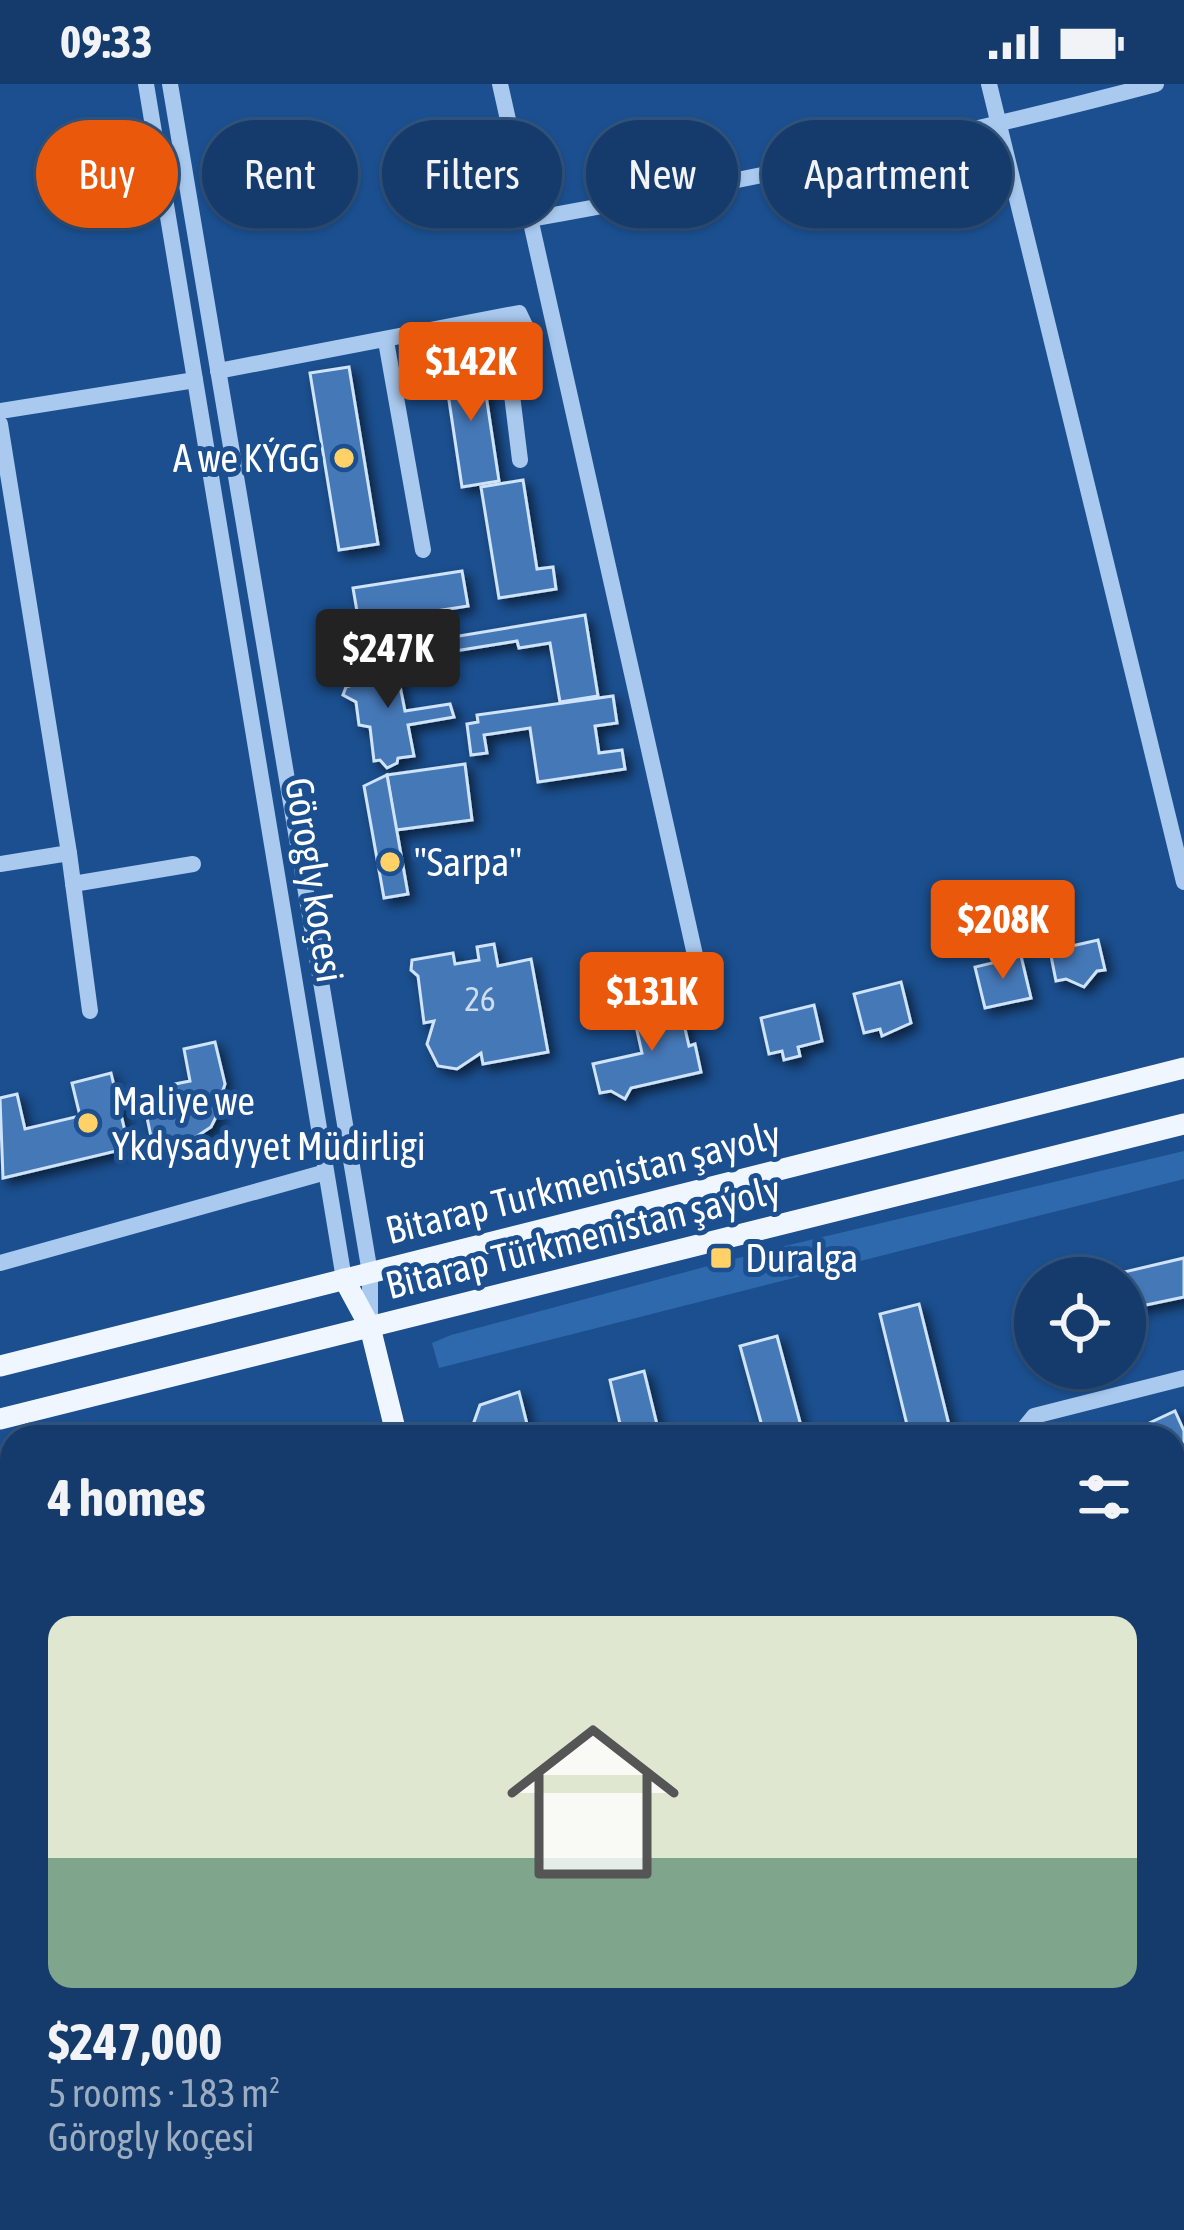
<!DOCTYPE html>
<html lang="en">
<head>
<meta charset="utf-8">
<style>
	:root { --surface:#143b6b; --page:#214673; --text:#f1f3f6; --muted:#9dadc1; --line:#33557e; --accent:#ea580c }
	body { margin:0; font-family:"Asap Condensed",sans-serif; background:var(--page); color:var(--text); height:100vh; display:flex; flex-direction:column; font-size:45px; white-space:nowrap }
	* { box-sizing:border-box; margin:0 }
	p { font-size:39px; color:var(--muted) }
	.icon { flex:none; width:66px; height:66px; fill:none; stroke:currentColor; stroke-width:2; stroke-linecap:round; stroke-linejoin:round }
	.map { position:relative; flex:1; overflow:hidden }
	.panel { position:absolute; left:0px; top:1341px; width:1185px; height:807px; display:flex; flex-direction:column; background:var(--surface); border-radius:36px 36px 0 0; box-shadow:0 3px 9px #0004,0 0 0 3px var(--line) }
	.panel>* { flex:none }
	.top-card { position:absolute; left:36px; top:36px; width:1113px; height:108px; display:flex; gap:24px }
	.tools { position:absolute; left:1014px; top:1173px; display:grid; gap:24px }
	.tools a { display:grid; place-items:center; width:132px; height:132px; border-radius:50%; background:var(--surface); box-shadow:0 3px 9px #0004,0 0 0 3px var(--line); font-size:60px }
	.price { position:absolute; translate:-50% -102px; padding:0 27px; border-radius:12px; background:var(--accent); color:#fff; font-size:39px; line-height:78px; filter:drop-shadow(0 3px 6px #0008) }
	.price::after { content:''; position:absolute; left:50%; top:72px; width:36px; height:27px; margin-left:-18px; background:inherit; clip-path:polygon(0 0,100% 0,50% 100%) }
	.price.current { background:#222; color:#fff }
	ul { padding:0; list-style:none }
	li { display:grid; align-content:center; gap:24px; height:636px; padding:0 48px }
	li span { display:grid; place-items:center; height:372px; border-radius:24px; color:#555 }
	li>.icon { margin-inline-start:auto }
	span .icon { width:216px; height:216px; fill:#fffc; stroke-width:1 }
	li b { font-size:51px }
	h2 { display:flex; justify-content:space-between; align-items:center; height:144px; padding:0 48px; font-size:51px }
	.pill { padding:0 42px; border-radius:54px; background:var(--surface); box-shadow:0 3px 9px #0004,0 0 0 3px var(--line); font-size:42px; line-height:108px }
	.pill.current { background:var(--accent); color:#fff }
	.status { display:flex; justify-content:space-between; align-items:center; height:84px; padding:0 60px; background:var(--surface); direction:ltr }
	.status svg { height:33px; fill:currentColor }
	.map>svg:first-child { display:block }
	.green { fill:#2e69ad }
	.building { fill:#4478b7; stroke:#cfe3fa; stroke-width:3; filter:url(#shadow) }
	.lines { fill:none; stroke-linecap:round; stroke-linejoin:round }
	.path { stroke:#a9c9ee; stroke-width:3; stroke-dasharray:6 9; stroke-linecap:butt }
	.minor { stroke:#a9c9ee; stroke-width:16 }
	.major { stroke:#f0f6ff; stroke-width:21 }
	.poi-dot { fill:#ffd166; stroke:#1b4f8f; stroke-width:4.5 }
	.labels { text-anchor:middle; stroke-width:10; stroke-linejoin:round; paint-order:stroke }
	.number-label { font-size:33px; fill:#d0dded }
	.poi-label { font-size:39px; fill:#fff; stroke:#1b4f8f; text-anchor:start }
	.street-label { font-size:39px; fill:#fff; stroke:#1b4f8f }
</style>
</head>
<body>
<div class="status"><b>09:33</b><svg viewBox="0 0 49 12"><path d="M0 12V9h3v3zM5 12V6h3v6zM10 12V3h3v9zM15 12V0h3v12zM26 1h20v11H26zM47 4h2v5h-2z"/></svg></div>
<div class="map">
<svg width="1184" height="2146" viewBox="0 0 1184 2146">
	<defs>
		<filter id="shadow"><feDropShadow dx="5.5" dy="5.5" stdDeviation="6" flood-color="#0009"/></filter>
	</defs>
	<rect width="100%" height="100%" fill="#1b4f8f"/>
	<g class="green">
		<polygon points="1184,1067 1184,1095 439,1284 432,1259 451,1251 764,1167"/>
		<polygon points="126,2136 558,2136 561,2146 128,2146"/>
	</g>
	<g class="building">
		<polygon points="481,278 499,397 462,403 444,283"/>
		<polygon points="349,283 378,460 339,466 310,289"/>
		<polygon points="523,396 537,485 553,483 556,505 499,514 481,403"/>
		<polygon points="462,487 468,522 359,539 353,504"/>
		<polygon points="585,531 598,612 560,618 550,559 519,564 517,557 455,567 453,553"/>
		<polygon points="395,577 405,627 450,620 454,633 408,641 414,672 398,674 397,679 387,684 380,676 374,677 370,643 359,641 356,618 343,611 346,603 353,601 350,586"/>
		<polygon points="613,612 617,639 595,642 599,669 622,666 625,685 538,698 530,644 484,651 487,669 471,671 467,640 478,638 477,631"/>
		<polygon points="465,680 472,736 396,746 387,691"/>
		<polygon points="387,691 408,810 384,814 364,702"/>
		<polygon points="1098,856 1105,886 1097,887 1084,903 1066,895 1056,897 1050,867"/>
		<polygon points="494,860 498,882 531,875 548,968 483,980 481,969 457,985 438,982 427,960 434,937 424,939 418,892 411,886 412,876 453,869 455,880 479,876 477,863"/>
		<polygon points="1021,872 1031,914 985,924 975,883"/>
		<polygon points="901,898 911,939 882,952 880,945 864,949 854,910"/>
		<polygon points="679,919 689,962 695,960 701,988 631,1004 625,1015 611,1007 600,1009 593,980 642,969 633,929"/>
		<polygon points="814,921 822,957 798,963 800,972 784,976 782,967 769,970 761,934"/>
		<polygon points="215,958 225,1000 218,1022 220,1025 211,1043 185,1060 154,1067 145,1024 178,1017 175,1000 190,997 184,965"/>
		<polygon points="111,989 129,1064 3,1094 0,1014 17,1010 25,1045 80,1032 72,999"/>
		<polygon points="1184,1174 1184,1213 1132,1224 1124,1188"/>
		<polygon points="919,1220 952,1353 910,1353 880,1230"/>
		<polygon points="777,1252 804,1353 765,1353 740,1262"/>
		<polygon points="644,1287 660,1353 623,1353 610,1296"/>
		<polygon points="519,1308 528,1344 501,1350 501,1353 475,1353 473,1341 480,1321"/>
		<polygon points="1175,1327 1184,1347 1184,1446 1175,1450 1173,1353 1129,1353 1128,1349"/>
		<polygon points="12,1481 12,1571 0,1574 0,1484"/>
		<polygon points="1173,1554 1184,1577 1184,1588 1173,1594"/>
		<polygon points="12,1716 12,1816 0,1819 0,1718"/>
		<polygon points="29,2136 122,2136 123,2143 31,2146"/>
		<polygon points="664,2136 712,2136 715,2146 667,2146"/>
		<polygon points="920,2136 953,2136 956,2146 922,2146"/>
		<polygon points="1014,2136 1052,2136 1054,2146 1016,2146"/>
	</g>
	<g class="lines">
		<polyline class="path" points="510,2136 512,2146"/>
		<g class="minor">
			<polyline points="146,0 344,1195"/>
			<polyline points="170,0 370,1189 370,1242"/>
			<polyline points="500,0 708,929"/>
			<polyline points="989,0 1184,798"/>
			<path d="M531,135C741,97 949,55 1156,0"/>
			<polyline points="386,257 423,466"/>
			<polyline points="218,287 519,229 528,248 531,273 512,311 520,376"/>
			<polyline points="0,327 195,296"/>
			<polyline points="0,340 69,769 0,780"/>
			<polyline points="69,769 90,927"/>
			<polyline points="73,800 193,780"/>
			<polyline points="0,1179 326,1088"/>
			<polyline points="1017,1353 1034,1332 1184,1294"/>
			<polyline points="1173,1722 1184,1744"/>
			<polyline points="1173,1796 1184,1784"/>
			<polyline points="0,1943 12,1940"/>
			<polyline points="12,2027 2,2035 0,2052 12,2115"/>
			<polyline points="1173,2104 1183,2146"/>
			<polyline points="16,2136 18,2146"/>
			<polyline points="756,2136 759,2146"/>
			<polyline points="871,2136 874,2146"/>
			<polyline points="976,2136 978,2146"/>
			<polyline points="1087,2136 1090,2146"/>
			<polyline points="821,2146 831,2136"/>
		</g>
		<g class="major">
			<polyline points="344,1195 370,1243 397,1353"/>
			<polyline points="0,1282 1184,984"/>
			<polyline points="0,1335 1184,1040"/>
			<polyline points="593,2136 595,2146"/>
		</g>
	</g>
	<g class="poi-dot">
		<circle cx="344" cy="374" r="12"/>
		<circle cx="390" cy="778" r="12"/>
		<circle cx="88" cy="1039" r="12"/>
		<rect x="709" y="1162" width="24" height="24" rx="6"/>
	</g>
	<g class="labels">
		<g class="number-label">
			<text x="480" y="927">26</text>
		</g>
		<g class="poi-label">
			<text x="320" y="388" text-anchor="end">A we KÝGG</text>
			<text x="414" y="792">"Sarpa"</text>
			<text x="112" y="1031">Maliye we<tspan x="112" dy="45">Ykdysadyyet Müdirligi</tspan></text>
			<text x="745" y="1188">Duralga</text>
		</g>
		<g class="street-label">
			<text transform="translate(315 796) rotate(81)" y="14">Görogly koçesi</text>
			<text transform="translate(583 1098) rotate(-14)" y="14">Bitarap Turkmenistan şayoly</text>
			<text transform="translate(583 1153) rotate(-14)" y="14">Bitarap Türkmenistan şaýoly</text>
		</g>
	</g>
</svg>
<div class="tools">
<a><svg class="icon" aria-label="locate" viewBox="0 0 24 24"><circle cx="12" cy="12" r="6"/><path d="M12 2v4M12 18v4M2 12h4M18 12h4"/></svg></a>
</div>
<b class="price" style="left:471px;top:340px">$142K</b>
<b class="price current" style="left:388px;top:627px">$247K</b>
<b class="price" style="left:1003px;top:898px">$208K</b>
<b class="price" style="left:652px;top:970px">$131K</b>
<div class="top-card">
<a class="pill current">Buy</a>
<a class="pill">Rent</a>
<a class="pill">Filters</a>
<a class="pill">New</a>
<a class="pill">Apartment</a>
</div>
<section class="panel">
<h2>4 homes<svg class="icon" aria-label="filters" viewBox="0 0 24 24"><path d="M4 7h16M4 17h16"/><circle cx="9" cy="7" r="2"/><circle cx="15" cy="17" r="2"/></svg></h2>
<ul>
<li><span style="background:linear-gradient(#dfe7d0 65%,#7fa58c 0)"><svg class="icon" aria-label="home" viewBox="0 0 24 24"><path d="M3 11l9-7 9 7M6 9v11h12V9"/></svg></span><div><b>$247,000</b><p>5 rooms · 183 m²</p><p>Görogly koçesi</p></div></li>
</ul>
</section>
</div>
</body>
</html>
